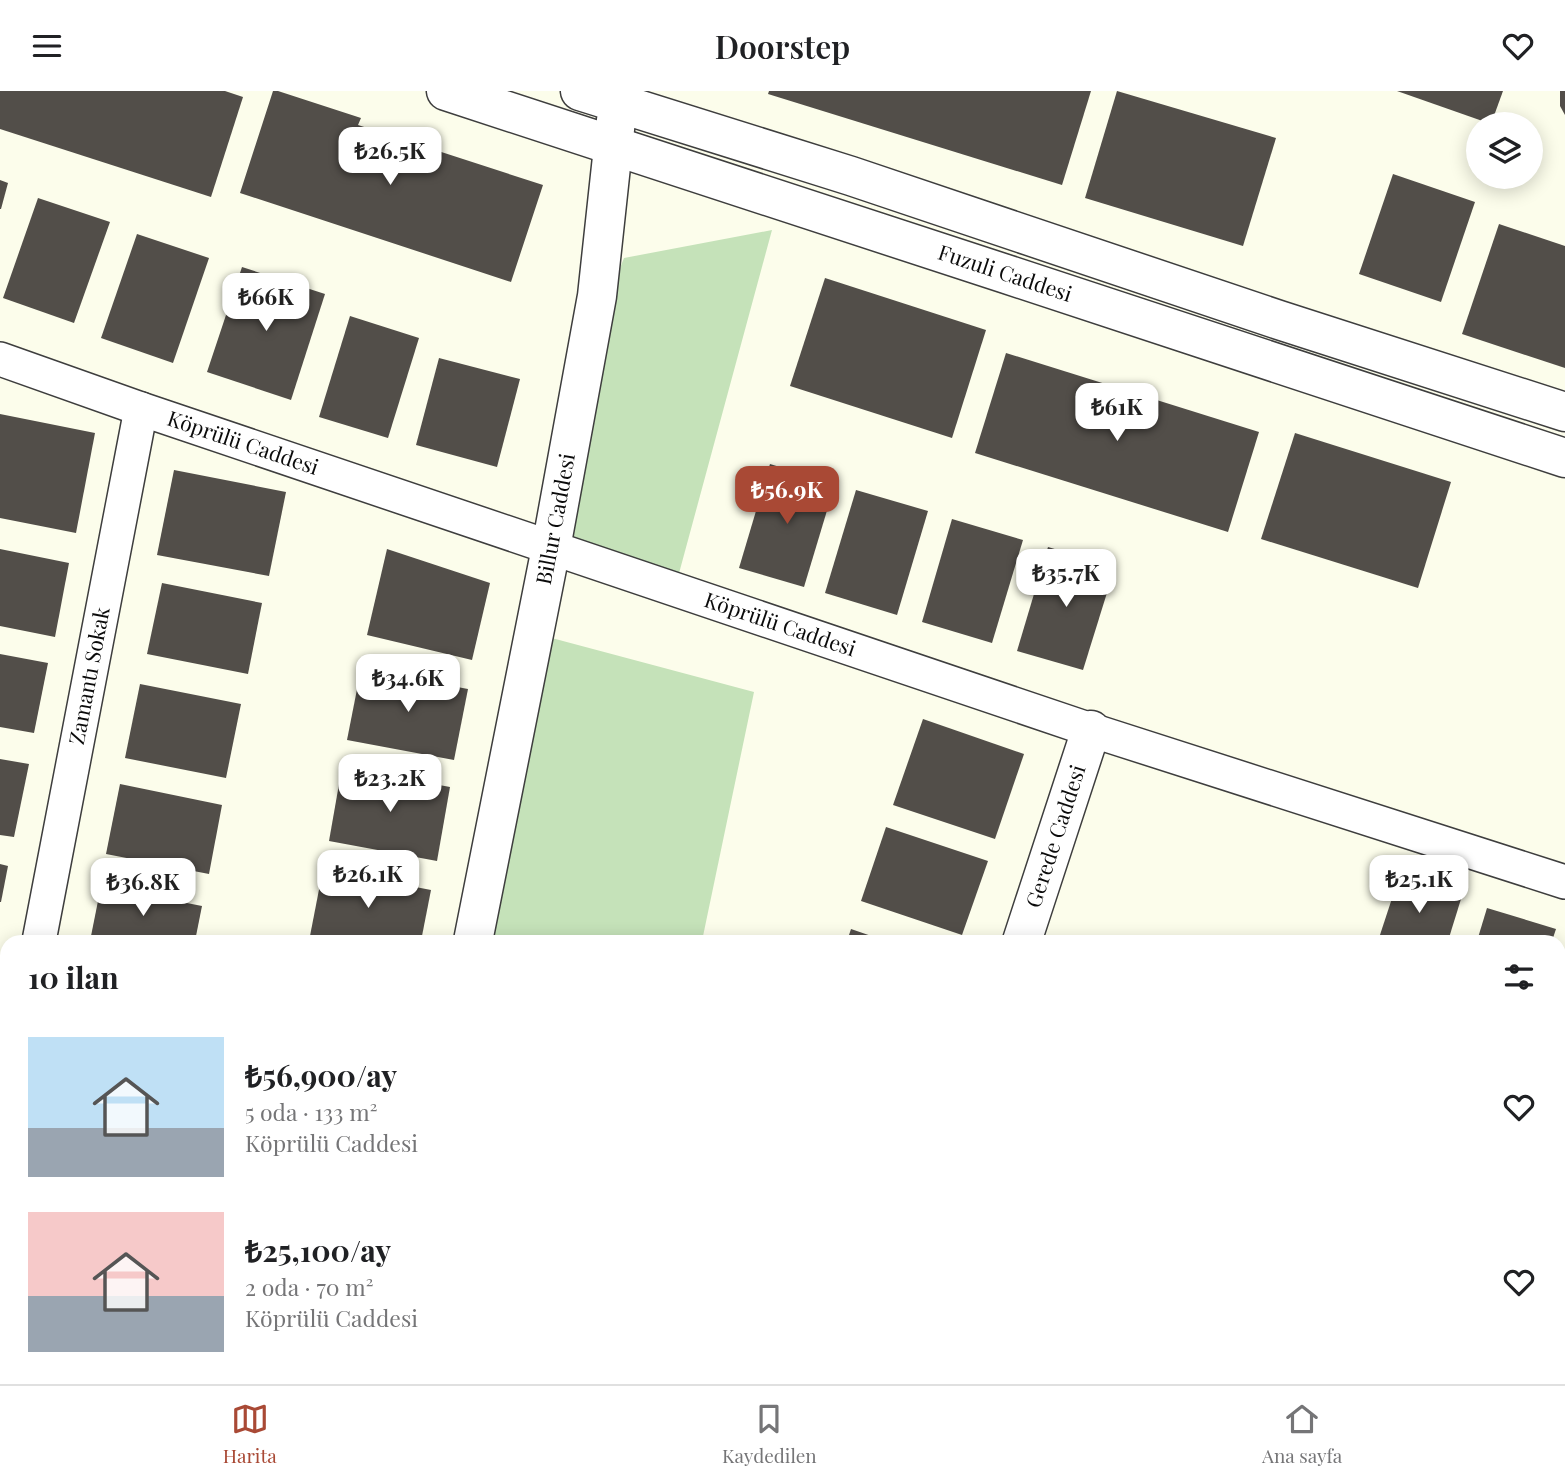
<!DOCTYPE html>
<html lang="tr">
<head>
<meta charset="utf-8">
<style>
	:root { --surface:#fff; --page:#f6f6f6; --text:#202124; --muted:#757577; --line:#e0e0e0; --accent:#a94935 }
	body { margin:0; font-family:"Playfair Display",serif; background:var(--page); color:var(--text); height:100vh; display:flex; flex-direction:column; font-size:26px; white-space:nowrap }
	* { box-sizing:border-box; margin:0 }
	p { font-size:23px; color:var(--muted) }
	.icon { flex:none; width:38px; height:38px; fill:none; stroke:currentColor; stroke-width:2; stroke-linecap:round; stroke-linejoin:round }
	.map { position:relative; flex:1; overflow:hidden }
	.drawer { position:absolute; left:0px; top:844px; width:1566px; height:450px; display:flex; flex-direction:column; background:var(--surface); border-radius:21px 21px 0 0; box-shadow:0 4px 18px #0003 }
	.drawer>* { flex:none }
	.buttons { position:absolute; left:1466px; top:21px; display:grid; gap:14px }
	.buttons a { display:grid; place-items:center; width:77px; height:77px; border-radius:50%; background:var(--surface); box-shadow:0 4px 18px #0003; font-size:35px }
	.price { position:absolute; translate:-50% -60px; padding:0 16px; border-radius:14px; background:#fff; color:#222; font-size:23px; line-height:46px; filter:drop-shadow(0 2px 4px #0008) }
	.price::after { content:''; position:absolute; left:50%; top:42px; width:21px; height:16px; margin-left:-10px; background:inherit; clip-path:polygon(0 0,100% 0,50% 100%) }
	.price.active { background:var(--accent); color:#fff }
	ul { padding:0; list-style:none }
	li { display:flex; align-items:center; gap:21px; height:175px; padding:0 28px }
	li span { display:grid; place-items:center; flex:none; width:196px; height:140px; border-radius:0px; color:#555 }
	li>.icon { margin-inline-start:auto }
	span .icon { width:84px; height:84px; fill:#fffc; stroke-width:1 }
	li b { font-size:30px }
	h2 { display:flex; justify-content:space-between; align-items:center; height:84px; padding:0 28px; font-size:30px }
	header { display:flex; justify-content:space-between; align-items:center; height:91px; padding:0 28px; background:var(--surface); font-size:32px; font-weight:600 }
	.tabs { display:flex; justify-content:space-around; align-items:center; height:98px; border-top:2px solid var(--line); background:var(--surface); font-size:19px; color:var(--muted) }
	.tabs a { display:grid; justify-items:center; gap:4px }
	.tabs .active { color:var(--accent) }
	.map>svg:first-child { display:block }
	.green { fill:#c5e2b9 }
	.building { fill:#524e49 }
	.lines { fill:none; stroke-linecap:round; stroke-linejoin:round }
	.minor-casing { stroke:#3e3e3e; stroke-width:36 }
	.tertiary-casing { stroke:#3e3e3e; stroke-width:41 }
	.minor { stroke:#fff; stroke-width:33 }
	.tertiary { stroke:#fff; stroke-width:38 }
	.labels { text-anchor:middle; stroke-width:7; stroke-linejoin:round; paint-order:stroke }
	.street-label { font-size:21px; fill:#0b0b0b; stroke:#fff }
</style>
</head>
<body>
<header><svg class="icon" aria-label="menu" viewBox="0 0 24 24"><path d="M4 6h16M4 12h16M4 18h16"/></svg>Doorstep<svg class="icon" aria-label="heart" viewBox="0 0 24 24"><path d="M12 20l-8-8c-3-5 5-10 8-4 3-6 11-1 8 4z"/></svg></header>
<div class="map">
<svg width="1565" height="1293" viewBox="0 0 1565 1293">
	<rect width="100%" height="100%" fill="#fcfdeb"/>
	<g class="green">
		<polygon points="772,139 678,486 555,449 600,227 624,167"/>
		<polygon points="533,542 754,601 702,850 472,850"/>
		<polygon points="386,1286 609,1286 608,1293 385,1293"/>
	</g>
	<g class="building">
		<polygon points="0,0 225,0 243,6 211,106 0,38"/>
		<polygon points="273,0 278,0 361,27 358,34 543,94 511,191 240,102"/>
		<polygon points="769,0 1091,0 1062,94 768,3"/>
		<polygon points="1117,0 1276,47 1243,155 1085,107"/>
		<polygon points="1397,0 1503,0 1491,33"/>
		<polygon points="1560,0 1565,0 1565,24 1560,15"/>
		<polygon points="1393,83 1475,111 1441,211 1359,183"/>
		<polygon points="0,89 8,92 1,118 0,118"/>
		<polygon points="38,107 110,131 74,232 3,207"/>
		<polygon points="1499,133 1565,155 1565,277 1462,243"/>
		<polygon points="137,143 209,167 173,272 101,247"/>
		<polygon points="242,176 325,203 291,309 207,281"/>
		<polygon points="825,187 986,239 952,347 790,295"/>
		<polygon points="350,225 419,247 388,347 319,326"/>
		<polygon points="1006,262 1259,341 1228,441 975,362"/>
		<polygon points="439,267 520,288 497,376 416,354"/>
		<polygon points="0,323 95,342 76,442 0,427"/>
		<polygon points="1295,342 1451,391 1418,497 1261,448"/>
		<polygon points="770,373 835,393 804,496 739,477"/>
		<polygon points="174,379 286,401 269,485 157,464"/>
		<polygon points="856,399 928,420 897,524 825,502"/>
		<polygon points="952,428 1023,449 992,552 922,531"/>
		<polygon points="1048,456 1115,476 1083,579 1017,560"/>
		<polygon points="0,458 69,472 55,546 0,535"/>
		<polygon points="387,458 490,492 472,569 367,544"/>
		<polygon points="162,492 262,512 248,583 147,563"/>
		<polygon points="0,563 48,572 34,642 0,636"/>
		<polygon points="361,578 468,598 454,669 347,649"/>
		<polygon points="140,593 241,613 226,687 125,667"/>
		<polygon points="923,628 1024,663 995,748 893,714"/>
		<polygon points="0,668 29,673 14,746 0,744"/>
		<polygon points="342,676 450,696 437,770 329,750"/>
		<polygon points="120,693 222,714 209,783 106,763"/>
		<polygon points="886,736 988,770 962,844 861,810"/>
		<polygon points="0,773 8,775 1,811 0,811"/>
		<polygon points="323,778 431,799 421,850 309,850"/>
		<polygon points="1398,789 1461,808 1448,850 1378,850"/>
		<polygon points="101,795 202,815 195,850 90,850"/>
		<polygon points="1487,817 1556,838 1552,850 1477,850"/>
		<polygon points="851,838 886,850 847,850"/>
		<polygon points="1565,916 1565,951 1559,949 1559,932"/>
		<polygon points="1559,1051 1565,1053 1565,1168 1559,1166"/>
		<polygon points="1559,1253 1565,1255 1565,1293 1484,1293 1486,1286 1559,1286"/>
		<polygon points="34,1286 116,1286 115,1293 33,1293"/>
		<polygon points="216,1286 246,1292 246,1293 215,1293"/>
		<polygon points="700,1286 813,1286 811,1293 697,1293"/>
		<polygon points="919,1286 990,1286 988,1293 916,1293"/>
		<polygon points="1310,1286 1347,1286 1345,1293 1329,1293"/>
		<polygon points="1377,1286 1454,1286 1451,1293 1374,1293"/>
	</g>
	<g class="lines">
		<g class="minor-casing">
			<g id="minor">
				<path id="s1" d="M0,268L141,318L1091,639L1565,791"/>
				<path id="s2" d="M39,850L141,318"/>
				<polyline points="0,1053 7,1017"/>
				<polyline points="1559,1202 1565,1204"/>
			</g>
		</g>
		<g class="tertiary-casing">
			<g id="tertiary">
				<path id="s3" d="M446,0L1006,183L1565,367"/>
				<polyline points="580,0 851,85 1279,229 1565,321"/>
				<path id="s4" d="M473,850L551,457L597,205L616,29"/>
				<path id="s5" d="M1022,850L1091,639"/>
				<polyline points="386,1293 388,1286"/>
				<polyline points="874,1293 876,1286"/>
			</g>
		</g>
		<use href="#minor" class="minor"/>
		<use href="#tertiary" class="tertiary"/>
	</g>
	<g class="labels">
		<g class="street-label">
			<text dy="7" stroke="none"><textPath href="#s3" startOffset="588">Fuzuli Caddesi</textPath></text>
			<text dy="7" stroke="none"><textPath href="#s1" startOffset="257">Köprülü Caddesi</textPath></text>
			<text dy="7" stroke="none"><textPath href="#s4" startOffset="430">Billur Caddesi</textPath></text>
			<text dy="7" stroke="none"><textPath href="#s1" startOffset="824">Köprülü Caddesi</textPath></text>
			<text dy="7" stroke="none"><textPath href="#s2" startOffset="270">Zamantı Sokak</textPath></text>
			<text dy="7" stroke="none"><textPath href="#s5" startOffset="110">Gerede Caddesi</textPath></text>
		</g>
	</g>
</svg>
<div class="buttons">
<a><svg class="icon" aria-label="layers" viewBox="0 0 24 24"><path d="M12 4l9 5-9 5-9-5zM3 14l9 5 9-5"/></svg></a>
</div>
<b class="price" style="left:390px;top:96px">₺26.5K</b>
<b class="price" style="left:266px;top:242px">₺66K</b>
<b class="price" style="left:1117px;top:352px">₺61K</b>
<b class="price active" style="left:787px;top:435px">₺56.9K</b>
<b class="price" style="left:1066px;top:518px">₺35.7K</b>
<b class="price" style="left:408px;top:623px">₺34.6K</b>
<b class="price" style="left:390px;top:723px">₺23.2K</b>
<b class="price" style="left:368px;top:819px">₺26.1K</b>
<b class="price" style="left:1419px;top:824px">₺25.1K</b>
<b class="price" style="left:143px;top:827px">₺36.8K</b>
<section class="drawer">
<h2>10 ilan<svg class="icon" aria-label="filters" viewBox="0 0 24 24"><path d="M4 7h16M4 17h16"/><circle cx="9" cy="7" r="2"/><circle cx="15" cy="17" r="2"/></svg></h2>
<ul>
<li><span style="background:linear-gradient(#bfe0f5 65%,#9aa5b1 0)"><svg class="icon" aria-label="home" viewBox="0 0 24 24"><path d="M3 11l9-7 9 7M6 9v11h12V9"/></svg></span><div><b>₺56,900/ay</b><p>5 oda · 133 m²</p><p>Köprülü Caddesi</p></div><svg class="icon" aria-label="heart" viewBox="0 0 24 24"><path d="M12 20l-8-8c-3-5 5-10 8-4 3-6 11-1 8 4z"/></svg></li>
<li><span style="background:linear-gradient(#f6c9c9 60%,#9aa5b1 0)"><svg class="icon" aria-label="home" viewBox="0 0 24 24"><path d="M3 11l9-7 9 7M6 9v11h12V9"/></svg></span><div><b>₺25,100/ay</b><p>2 oda · 70 m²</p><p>Köprülü Caddesi</p></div><svg class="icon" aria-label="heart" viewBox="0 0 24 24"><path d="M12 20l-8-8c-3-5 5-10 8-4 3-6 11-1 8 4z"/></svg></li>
</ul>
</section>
</div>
<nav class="tabs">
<a class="active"><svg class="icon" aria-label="map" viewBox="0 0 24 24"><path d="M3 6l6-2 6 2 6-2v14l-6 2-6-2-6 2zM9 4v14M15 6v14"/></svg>Harita</a>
<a><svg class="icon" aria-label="saved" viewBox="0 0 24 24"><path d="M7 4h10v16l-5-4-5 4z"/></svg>Kaydedilen</a>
<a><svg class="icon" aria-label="home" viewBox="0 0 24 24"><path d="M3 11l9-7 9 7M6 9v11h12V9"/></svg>Ana sayfa</a>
</nav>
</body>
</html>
